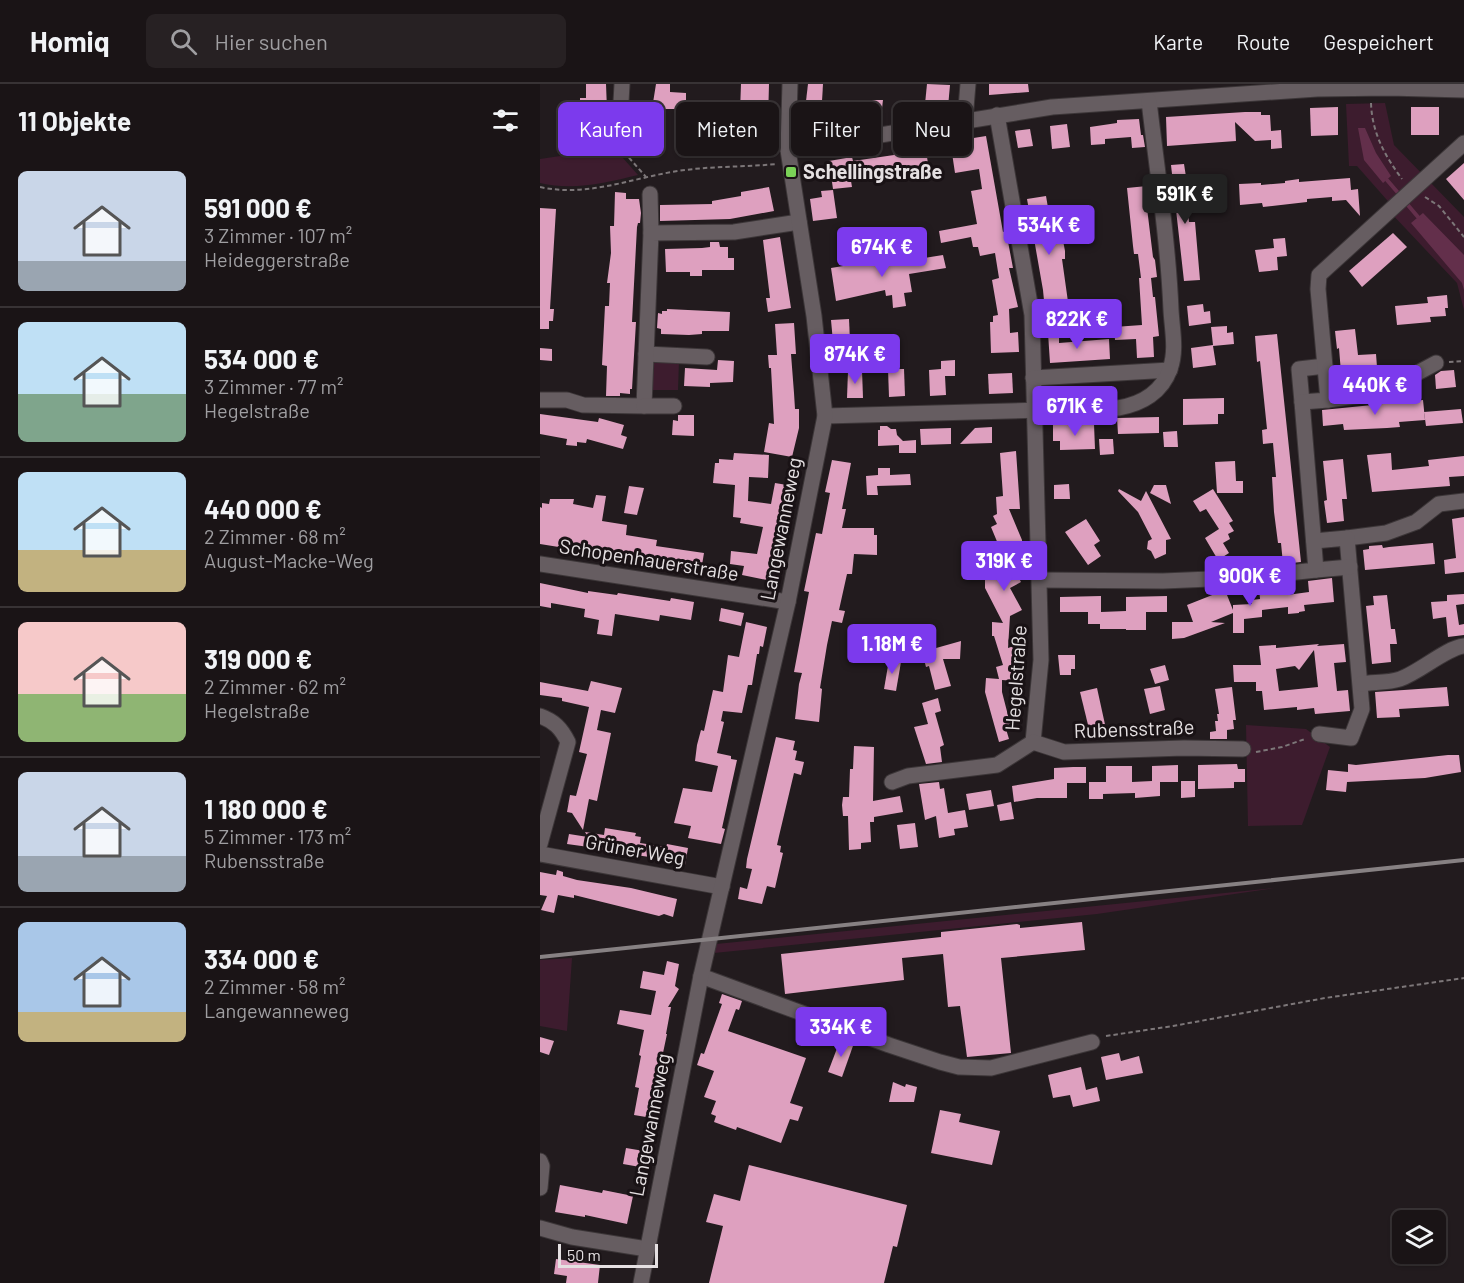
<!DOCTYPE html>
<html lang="de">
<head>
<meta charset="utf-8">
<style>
	:root { --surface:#1a1416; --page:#272123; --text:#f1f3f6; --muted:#9f9ea1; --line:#383335; --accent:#7c3aed }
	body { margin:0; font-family:Barlow,sans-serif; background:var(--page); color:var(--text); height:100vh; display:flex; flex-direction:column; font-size:22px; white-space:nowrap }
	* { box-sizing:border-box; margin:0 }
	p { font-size:20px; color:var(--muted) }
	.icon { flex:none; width:33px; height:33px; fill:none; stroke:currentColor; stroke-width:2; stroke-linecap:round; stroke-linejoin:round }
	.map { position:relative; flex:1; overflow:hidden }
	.sheet { display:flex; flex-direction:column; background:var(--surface); width:540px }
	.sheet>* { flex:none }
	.hud { position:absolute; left:18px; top:18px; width:570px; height:54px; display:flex; gap:12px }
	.fabs { position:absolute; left:852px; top:1126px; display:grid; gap:12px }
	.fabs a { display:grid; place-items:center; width:54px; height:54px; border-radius:9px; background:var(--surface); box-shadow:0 2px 4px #0004,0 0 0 2px var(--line); font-size:30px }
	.scale { position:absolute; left:18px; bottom:15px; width:100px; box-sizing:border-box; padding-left:6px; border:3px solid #e5e0e2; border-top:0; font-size:16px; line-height:21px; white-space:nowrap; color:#e5e0e2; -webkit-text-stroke:4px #191215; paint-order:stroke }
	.price { position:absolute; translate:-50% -51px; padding:0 14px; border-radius:6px; background:var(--accent); color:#fff; font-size:20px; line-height:39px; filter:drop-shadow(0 2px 3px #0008) }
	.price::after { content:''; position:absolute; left:50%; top:36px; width:18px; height:14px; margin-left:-9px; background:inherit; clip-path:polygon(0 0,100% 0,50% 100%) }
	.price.current { background:#222; color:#fff }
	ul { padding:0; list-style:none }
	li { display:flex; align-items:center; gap:18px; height:150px; padding:0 18px }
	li+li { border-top:2px solid var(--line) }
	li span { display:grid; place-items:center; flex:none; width:168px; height:120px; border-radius:9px; color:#555 }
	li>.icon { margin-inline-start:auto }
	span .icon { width:72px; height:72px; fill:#fffc; stroke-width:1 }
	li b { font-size:26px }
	h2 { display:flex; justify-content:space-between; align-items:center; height:72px; padding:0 18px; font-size:26px }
	.chip { padding:0 21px; border-radius:9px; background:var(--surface); box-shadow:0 2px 4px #0004,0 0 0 2px var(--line); font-size:21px; line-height:54px }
	.chip.current { background:var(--accent); color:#fff }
	header { display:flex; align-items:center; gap:36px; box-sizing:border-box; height:84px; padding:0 30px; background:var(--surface); border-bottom:2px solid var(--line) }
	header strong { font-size:28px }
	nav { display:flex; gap:33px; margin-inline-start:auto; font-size:21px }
	.search { width:420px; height:54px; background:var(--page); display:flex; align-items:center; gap:15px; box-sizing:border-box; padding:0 21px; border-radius:9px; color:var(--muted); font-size:22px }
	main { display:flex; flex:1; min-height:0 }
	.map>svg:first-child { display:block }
	.green { fill:#3d1c2e }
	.water { fill:#632f4b }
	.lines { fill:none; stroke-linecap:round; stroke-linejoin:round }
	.stream { stroke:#632f4b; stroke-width:4 }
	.building { fill:#dea0bf; fill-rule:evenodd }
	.minor-casing { stroke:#3c3638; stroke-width:17 }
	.path { stroke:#7d7779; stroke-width:2; stroke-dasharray:4.5 3; stroke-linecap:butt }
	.minor { stroke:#665d61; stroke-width:15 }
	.rail { stroke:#878183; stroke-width:4 }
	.poi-dot { fill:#7ad157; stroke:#191215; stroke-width:2 }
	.labels { text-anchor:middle; stroke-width:6; stroke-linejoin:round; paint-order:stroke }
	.poi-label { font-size:20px; font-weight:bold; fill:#e5e0e2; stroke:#191215; text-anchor:start }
	.street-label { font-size:20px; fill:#e5e0e2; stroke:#191215 }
</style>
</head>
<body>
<header>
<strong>Homiq</strong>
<div class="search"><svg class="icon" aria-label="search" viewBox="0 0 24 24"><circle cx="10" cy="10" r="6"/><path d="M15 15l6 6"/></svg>Hier suchen</div>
<nav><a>Karte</a><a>Route</a><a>Gespeichert</a></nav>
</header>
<main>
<section class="sheet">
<h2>11 Objekte<svg class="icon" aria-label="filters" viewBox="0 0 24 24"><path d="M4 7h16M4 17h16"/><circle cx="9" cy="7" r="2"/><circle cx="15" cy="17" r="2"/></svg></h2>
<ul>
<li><span style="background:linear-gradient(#c9d6e8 75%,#9aa5b1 0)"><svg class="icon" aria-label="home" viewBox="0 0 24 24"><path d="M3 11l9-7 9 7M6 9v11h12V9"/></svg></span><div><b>591 000 €</b><p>3 Zimmer · 107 m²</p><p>Heideggerstraße</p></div></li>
<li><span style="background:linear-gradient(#bfe0f5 60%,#7fa58c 0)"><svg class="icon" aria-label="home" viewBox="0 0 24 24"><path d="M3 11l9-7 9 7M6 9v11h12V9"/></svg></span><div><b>534 000 €</b><p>3 Zimmer · 77 m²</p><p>Hegelstraße</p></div></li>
<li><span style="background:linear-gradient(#bfe0f5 65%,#c2b280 0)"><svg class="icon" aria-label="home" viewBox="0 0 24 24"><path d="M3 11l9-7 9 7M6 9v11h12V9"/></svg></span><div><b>440 000 €</b><p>2 Zimmer · 68 m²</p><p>August-Macke-Weg</p></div></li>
<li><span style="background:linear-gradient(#f6c9c9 60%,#8fb573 0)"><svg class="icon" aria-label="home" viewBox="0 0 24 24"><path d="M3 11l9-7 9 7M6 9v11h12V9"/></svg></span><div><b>319 000 €</b><p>2 Zimmer · 62 m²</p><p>Hegelstraße</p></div></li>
<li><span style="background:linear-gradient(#c9d6e8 70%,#9aa5b1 0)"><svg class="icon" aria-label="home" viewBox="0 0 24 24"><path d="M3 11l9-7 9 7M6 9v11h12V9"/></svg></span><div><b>1 180 000 €</b><p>5 Zimmer · 173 m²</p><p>Rubensstraße</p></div></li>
<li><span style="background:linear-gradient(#a9c7e8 75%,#c2b280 0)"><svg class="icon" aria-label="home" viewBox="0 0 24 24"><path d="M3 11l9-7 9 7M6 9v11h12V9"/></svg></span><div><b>334 000 €</b><p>2 Zimmer · 58 m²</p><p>Langewanneweg</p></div></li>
</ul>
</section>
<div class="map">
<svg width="924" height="1199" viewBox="0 0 924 1199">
	<rect width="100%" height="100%" fill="#221b1e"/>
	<g class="green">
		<polygon points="845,19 854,61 924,133 924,226 917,199 850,128 854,124 817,82 809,82 806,20"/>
		<path d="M74,64L98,91C65,99 33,107 0,99V75Z"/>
		<polygon points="118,276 139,277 138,306 111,306 112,281"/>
		<polygon points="706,641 766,645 790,663 762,741 708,742"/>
		<polygon points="735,804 557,830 174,869 176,860"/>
		<polygon points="32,874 27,947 0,942 0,876"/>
	</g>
	<g class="water">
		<polygon points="818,44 825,44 836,69 851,92 843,99 824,76"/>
		<polygon points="883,129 924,171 924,206 922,199 871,139"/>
	</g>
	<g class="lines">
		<g class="stream">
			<polyline points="847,96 859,110"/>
			<polyline points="867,120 878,133"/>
		</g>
	</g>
	<g class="building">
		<polygon points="46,0 66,0 67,26 40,25 40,14 46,14"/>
		<polygon points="116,0 130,0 130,8 146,9 146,25 112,25"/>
		<polygon points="201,0 229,0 228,37 231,37 227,66 206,65 206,55 199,55"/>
		<polygon points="268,0 283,0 281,35 264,34"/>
		<polygon points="387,0 410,1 408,23 385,20"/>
		<polygon points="449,0 488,0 489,8 449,11"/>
		<polygon points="324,16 343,16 341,33 323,32"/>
		<polygon points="798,23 798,51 771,52 770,24"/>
		<rect x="871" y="23" width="28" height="28"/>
		<polygon points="705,28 721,28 721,31 730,31 731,47 741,46 742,64 731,65 731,56 715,57 695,38 696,57 627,62 626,33"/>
		<polygon points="599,35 601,51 603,51 605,63 592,64 591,53 565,55 565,60 551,61 550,43 577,39 577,36"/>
		<polygon points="527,40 530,63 512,65 510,42"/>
		<polygon points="490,45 493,62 478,64 475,47"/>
		<polygon points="446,52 463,148 466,147 473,184 469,184 478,223 469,225 470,249 478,248 479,268 451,269 450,238 453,238 453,232 458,231 452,196 459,194 455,169 440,172 438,163 433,163 431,153 401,159 399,147 437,140 431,107 442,105 439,85 415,89 412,69 387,73 389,86 358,91 356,84 315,90 316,96 311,97 312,103 293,105 289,77 312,73 313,77 354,71 353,67"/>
		<polygon points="924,79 924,116 906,95"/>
		<polygon points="644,80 650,118 647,118 649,138 655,138 660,196 644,197 631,81"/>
		<polygon points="810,94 811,106 818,105 820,132 806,116 792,117 792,113 767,115 767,118 723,123 722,119 700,121 699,100 721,99 721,101 745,99 745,97 759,95 759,98"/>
		<polygon points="607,102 609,123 607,124 613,173 615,176 617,193 611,194 613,213 615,213 619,252 613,253 614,273 597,274 596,255 575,256 574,243 602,241 599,194 601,194 598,170 594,170 593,162 587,104"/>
		<polygon points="229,103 234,127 190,135 120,137 120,121 172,120 172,117 201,112 201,108"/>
		<polygon points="293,106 297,134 273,137 270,115 282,113 281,107"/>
		<polygon points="75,108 86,109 86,115 99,115 101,129 100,139 98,139 97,143 92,238 96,238 92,305 90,305 90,310 80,309 80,312 66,312 67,282 62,281 65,222 69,222 70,199 67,199 71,169 70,142 74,142"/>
		<polygon points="506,112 513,153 522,151 525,167 525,175 522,175 529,225 505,227 503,206 487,115"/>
		<polygon points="0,124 16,125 10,225 14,225 13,237 9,237 9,245 0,245"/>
		<polygon points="853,149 867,163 822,203 809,187"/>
		<polygon points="240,153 251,224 228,228 226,214 230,214 223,156"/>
		<polygon points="745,154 747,172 737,173 738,186 719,188 715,166 734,164 733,155"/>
		<polygon points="170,158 179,158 180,163 188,163 188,174 194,174 194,186 162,186 162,192 150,192 150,188 126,188 125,165 162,164 170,163"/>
		<polygon points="403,171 406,184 369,190 372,208 364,209 366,222 353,224 352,211 346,212 345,206 296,217 291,184 358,173 359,178"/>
		<polygon points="907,211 908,224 905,224 906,232 890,233 891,238 857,241 855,222 888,219 887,213"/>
		<polygon points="663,220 664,228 670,227 671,239 649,242 647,222"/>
		<polygon points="127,225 190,228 189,247 162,247 162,250 149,251 121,250 121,245 117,244 118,229 122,230 122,227 127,227"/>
		<polygon points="309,235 310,257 293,258 291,236"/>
		<polygon points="254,239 256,270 251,270 254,309 255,325 259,325 259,344 252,373 224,368 229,339 234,340 231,284 229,284 228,271 237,271 235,240"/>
		<polygon points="687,242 687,249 693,248 694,260 673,262 676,281 653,284 651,264 673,261 671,243"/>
		<polygon points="815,245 818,271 836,270 837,283 831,284 832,298 802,301 799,264 797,265 795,247"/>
		<polygon points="519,248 519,259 569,255 570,275 510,279 508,249"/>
		<polygon points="737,250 761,478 743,480 741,459 738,459 734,428 732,393 736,393 733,359 723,360 722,346 727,345 720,277 717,278 715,252"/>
		<polygon points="0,264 12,265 12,277 0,276"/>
		<polygon points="178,276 194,277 193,298 170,299 170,303 144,302 145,284 177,286"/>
		<polygon points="415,276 415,292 405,292 406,311 390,312 389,286 401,285 401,277"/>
		<polygon points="348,285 364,285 365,312 349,313"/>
		<polygon points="322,286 323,314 307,314 308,287"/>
		<polygon points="914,286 916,303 896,305 895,291 901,287"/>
		<polygon points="472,289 473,309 449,310 448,290"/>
		<polygon points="684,314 684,330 678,330 678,340 643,341 643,315"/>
		<polygon points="883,316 885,336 859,338 860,343 847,344 804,346 803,340 783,342 782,326"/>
		<polygon points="921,325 923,339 886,342 884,328"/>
		<polygon points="0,330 58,338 59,334 84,341 81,351 87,353 83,365 47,355 46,359 37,358 37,362 26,361 27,355 0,350"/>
		<polygon points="138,331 154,331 154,352 132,351 133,336 138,337"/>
		<polygon points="619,333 619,349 578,350 577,334"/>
		<polygon points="554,340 555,365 520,366 520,357 513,357 513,341"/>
		<polygon points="340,342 347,342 351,345 356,345 357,351 363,357 376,356 376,369 359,369 359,361 338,362 338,346 340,346"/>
		<polygon points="452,343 452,359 420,360 435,344"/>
		<polygon points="411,344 411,360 381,361 380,345"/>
		<polygon points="637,347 638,363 624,363 623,348"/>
		<polygon points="559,355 573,355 574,370 560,371"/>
		<polygon points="476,367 480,425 469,425 482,456 482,472 468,473 481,498 470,504 482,526 470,532 468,564 474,562 484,595 477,597 462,596 462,608 471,643 466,645 469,655 459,658 445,608 446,594 459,595 456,583 463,581 454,552 452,552 452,538 463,539 445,504 445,486 447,487 447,478 452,478 452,472 463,472 451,443 457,440 453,432 457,430 456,413 463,412 460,369"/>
		<polygon points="194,369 229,371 228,394 209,393 208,417 231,420 235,399 247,401 244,416 253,416 245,458 242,457 237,481 240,481 237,498 202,491 204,482 190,480 191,467 217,470 223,443 200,439 201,434 193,433 195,401 173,399 175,379 179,379 179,375 193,376"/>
		<polygon points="851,369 852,386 889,382 888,376 924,372 924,392 909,393 910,402 832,408 827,371"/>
		<polygon points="803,375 807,415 802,415 804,437 787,439 784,417 787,416 783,377"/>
		<polygon points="292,376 311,379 302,425 306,425 302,444 334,444 334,451 337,451 337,471 314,470 312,490 307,490 299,526 305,527 302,539 292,537 287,561 280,604 282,605 279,638 255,635 259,600 262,589 254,588 269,508 264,507 276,449 282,450 290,409 285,408"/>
		<polygon points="695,377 696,397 703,397 703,409 677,409 675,378"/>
		<polygon points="338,384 350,384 350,391 370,390 371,401 337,402 338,411 327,411 326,392 338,391"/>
		<polygon points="529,400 530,415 514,415 514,401"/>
		<polygon points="614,401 626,401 631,420 610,409"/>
		<polygon points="89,402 104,404 97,431 84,429"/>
		<polygon points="579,405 601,417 606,407 631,455 626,456 626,470 615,475 611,467 607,465 608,457 612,455 598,428 578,407"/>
		<polygon points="673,405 693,437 689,439 694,447 688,450 690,455 683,459 689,469 678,476 665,454 679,445 666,425 660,428 653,417"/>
		<polygon points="56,411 66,412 62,437 87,441 86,451 117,456 116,462 164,469 161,487 103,478 103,473 82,470 81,473 0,460 0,423 2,424 2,419 9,420 10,415 34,415 33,420 53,424"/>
		<polygon points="924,433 924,488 905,490 904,476 916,474 912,435"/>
		<polygon points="546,435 560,457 554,461 561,472 548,481 525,448"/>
		<polygon points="893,459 895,480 825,486 823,466 829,465 829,462 842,461 843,464 849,463"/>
		<polygon points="792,494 794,518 764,521 765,527 759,528 759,529 748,530 748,523 722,526 722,533 704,535 704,549 693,549 693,529 671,538 685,539 644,554 632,555 632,538 653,538 647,521 685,506 693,526 693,521 712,520 711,516 720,515 719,504 746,502 747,511 769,508 768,497"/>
		<polygon points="0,499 48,509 48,507 77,511 78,509 130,517 131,514 154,518 151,536 120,531 119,537 75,530 72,552 57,550 59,536 44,533 45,525 11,519 11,524 0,522"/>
		<polygon points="924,510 924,520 916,521 919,541 924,540 924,551 908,553 906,533 893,535 891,518 907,517 907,511"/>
		<polygon points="847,511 851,545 855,545 857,560 850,560 851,578 832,580 826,522 834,521 833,512"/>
		<polygon points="561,512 561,528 586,527 586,513 627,512 627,528 606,528 606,546 586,546 586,545 560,545 560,540 548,540 548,528 520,528 520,513"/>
		<polygon points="181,524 204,529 201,542 179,537"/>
		<polygon points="206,538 227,543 223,563 220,562 219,570 217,570 212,601 208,601 202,629 183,627 181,637 184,638 177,669 191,672 191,675 197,676 182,744 185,745 181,760 148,754 151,742 134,739 143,704 172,708 178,682 155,677 157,661 161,646 164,647 173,606 183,608 188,571 199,573"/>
		<polygon points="421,557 420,575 403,575 411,602 395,606 389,582 386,583 382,568"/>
		<path d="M779,560L777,562L804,560L806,578L794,579L797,607L808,606L810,627L775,630L774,624L757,626V623L724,626L722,607H716V598H694L693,581H721L719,562L736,561V564ZM774,566L778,603L739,607L736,585L755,582L759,586Z"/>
		<polygon points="518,571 535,571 535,585 531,585 531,591 520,591"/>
		<polygon points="349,576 361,578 356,607 344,605"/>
		<polygon points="625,581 629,596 615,600 610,585"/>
		<polygon points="51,597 82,604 75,629 61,626 57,646 71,649 57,717 49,715 43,746 32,729 27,728 30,711 36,712 47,670 39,668 49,623 22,617 22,614 0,611 0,598 48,607"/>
		<polygon points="620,602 625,626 610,630 604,605"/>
		<polygon points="692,603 696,636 693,636 694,645 687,646 687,655 670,655 670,648 676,647 675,637 678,637 677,630 679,630 675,605"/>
		<polygon points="907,603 909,622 859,625 860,633 837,634 835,608"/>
		<polygon points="557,604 566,645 550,649 540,608"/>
		<polygon points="398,614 401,627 395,629 404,661 400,663 402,678 386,680 374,643 388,640 382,619"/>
		<polygon points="236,653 255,657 253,666 257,667 255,676 264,678 261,691 254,689 239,752 237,761 241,762 240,768 243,769 235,804 227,802 222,820 198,815 200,803 207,805 212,785 206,784 207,775"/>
		<polygon points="314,662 334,663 333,717 360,712 363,728 334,733 334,738 330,738 331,758 321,759 321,765 309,766 308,732 303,732 302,721 303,713 309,713 310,685 313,685"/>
		<polygon points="908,671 919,671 921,688 885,694 807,698 806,708 786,706 788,686 808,688 808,680 816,681"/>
		<polygon points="697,680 698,685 705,685 705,698 694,698 694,704 658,705 658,681"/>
		<polygon points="638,681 638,698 620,698 620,712 595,714 595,709 563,710 563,715 549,715 549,698 566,698 566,682 592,682 592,698 612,697 612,682"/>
		<polygon points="533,683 546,683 546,699 527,699 527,714 497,714 474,718 472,702 514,695 514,684"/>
		<polygon points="641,697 655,697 655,713 641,714"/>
		<polygon points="399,698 400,705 404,704 408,729 425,726 428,743 414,745 415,751 399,754 396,732 385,736 379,700"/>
		<polygon points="451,706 454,722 429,726 426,710"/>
		<polygon points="471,718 474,735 460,737 457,721"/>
		<polygon points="375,739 378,763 360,765 357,741"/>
		<polygon points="65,744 96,749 95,752 101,753 100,759 126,763 127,760 148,764 145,781 124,777 124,775 74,768 75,766 57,766 56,764 27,760 29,750 48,753 45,748 64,751"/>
		<polygon points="17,786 23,788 23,792 37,796 91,804 137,815 133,833 124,830 119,832 34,811 34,814 18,811 14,829 1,826 7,812 0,811 0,788 16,791"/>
		<polygon points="542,838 545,866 461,874 471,969 427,973 420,922 408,923 403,870 362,874 364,896 245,910 241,870 401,853 401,848 449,843 477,840 480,841 480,844"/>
		<polygon points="127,877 139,880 135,902 139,905 128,923 131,923 126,950 127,950 113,1016 115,1017 112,1034 94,1031 99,1004 95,1003 101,972 99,971 104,946 77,940 80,926 111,931 116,907 100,904 103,887 124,891"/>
		<polygon points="182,910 202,917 199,926 196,925 188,947 266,974 250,1019 263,1023 258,1037 250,1035 241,1059 197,1043 196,1046 174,1038 176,1032 171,1030 176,1017 164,1013 174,987 157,981 161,969 164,970 182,920 179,919"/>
		<polygon points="0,953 14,957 9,971 0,968"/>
		<polygon points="301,954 314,959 302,993 288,988"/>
		<polygon points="579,969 581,977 599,972 603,989 566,996 561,973"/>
		<polygon points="541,983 546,1006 557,1003 560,1017 533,1023 530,1011 513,1014 508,991"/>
		<polygon points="353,998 365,1003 366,1000 377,1003 374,1018 349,1018"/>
		<polygon points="400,1026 421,1030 419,1038 460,1047 452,1081 391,1069"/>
		<polygon points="86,1064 104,1067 100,1083 83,1080"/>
		<polygon points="209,1081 367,1121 357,1163 353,1162 344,1199 169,1199 183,1142 166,1138 174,1110 200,1117"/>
		<polygon points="20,1101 62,1109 63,1106 93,1112 87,1140 45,1131 45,1133 15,1128"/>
		<polygon points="16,1175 60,1181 58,1199 26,1199 27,1192 14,1190"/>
	</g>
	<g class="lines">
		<g class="minor-casing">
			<g id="minor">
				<polyline points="457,31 492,231 501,576 493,658"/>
				<polyline points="425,36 428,0"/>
				<polyline points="79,54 82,0"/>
				<polyline points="248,66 512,23 777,5 849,4 924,6"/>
				<polyline points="110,110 111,149"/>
				<polyline points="106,270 167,273"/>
				<polyline points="493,294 630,286"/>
				<polyline points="0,316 27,316 43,321 104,322 111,149 194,148 259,138"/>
				<polyline points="788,316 842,308 896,279"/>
				<polyline points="762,318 759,285 785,282"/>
				<polyline points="104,322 134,322"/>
				<path d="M285,332L578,324C602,320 622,308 630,285C637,267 632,245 631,226C628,156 617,86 609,17"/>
				<polyline points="807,454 846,449 876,438 899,420 924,417"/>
				<polyline points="774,457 807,454 822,625 811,654 779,650"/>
				<polyline points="0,480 248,518"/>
				<polyline points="776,486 810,483"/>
				<polyline points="712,493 776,486 762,318 788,316 778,205 779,191 924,59"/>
				<polyline points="500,496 623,497 694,494"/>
				<path d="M821,600C833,598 848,599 860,595C880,588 906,564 924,562"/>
				<path d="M0,632C14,637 21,644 28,658L0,760"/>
				<polyline points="352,698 368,692 457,681 493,658 524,668 644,664 703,665"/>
				<polyline points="0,770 182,803"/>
				<polyline points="161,892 349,961 400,978 419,983 451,984 552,958"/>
				<polyline points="0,1077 2,1082 0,1104"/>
				<polyline points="0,1144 32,1153 107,1165"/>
				<polyline points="101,1199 161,892 248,518 285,332 274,232 248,66 250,0"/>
			</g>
		</g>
		<g class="path">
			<path d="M831,19C832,49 845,72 862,95"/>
			<polyline points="84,68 106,93"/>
			<path d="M0,103C50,114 96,92 145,86C176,82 207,83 237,80"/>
			<polyline points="885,113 899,122 924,153"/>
			<polyline points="909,278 924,277"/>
			<polyline points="716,668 742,663 765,655"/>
			<polyline points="566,952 633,942 785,914 924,894"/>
		</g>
		<use href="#minor" class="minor"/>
		<polyline class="rail" points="0,873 924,776"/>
	</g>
	<rect class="poi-dot" x="245" y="82" width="12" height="12" rx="3"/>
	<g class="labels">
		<g class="poi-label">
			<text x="263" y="95">Schellingstraße</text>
		</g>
		<g class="street-label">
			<text transform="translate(241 445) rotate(-79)" y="7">Langewanneweg</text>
			<text transform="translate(109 476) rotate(9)" y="7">Schopenhauerstraße</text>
			<text transform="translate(476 594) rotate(-86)" y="7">Hegelstraße</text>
			<text transform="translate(594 645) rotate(-2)" y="7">Rubensstraße</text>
			<text transform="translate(95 766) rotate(10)" y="7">Grüner Weg</text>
			<text transform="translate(110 1041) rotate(-79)" y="7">Langewanneweg</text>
		</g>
	</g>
</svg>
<div class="fabs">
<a><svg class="icon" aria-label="layers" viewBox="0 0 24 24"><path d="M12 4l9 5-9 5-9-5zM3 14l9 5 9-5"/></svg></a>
</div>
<div class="scale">50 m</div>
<b class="price current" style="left:645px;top:141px">591K €</b>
<b class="price" style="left:509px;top:172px">534K €</b>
<b class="price" style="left:342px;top:194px">674K €</b>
<b class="price" style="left:537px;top:266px">822K €</b>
<b class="price" style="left:315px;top:301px">874K €</b>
<b class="price" style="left:835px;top:332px">440K €</b>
<b class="price" style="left:535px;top:353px">671K €</b>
<b class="price" style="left:464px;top:508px">319K €</b>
<b class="price" style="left:710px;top:523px">900K €</b>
<b class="price" style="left:352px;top:591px">1.18M €</b>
<b class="price" style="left:301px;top:974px">334K €</b>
<div class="hud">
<a class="chip current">Kaufen</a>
<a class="chip">Mieten</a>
<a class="chip">Filter</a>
<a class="chip">Neu</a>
</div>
</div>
</main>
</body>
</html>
